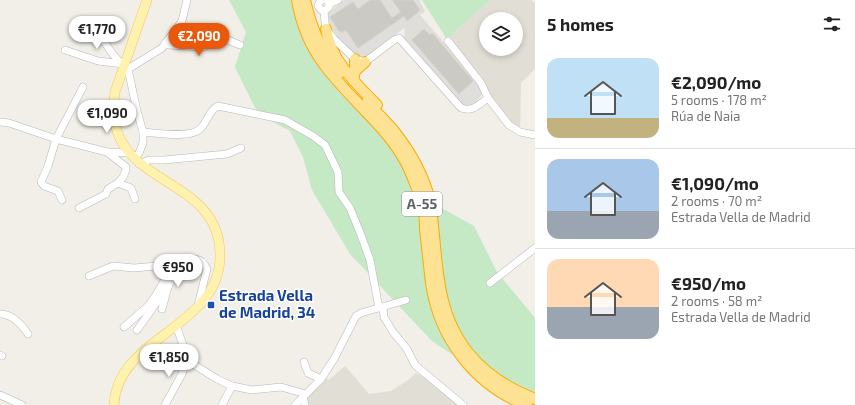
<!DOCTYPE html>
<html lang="en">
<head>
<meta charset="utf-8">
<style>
	:root { --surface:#fff; --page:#f6f6f6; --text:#222; --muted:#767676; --line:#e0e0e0; --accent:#ea580c }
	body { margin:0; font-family:"Exo 2",sans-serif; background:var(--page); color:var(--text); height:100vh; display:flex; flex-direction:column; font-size:15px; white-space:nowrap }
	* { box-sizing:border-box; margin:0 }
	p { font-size:13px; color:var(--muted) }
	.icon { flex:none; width:22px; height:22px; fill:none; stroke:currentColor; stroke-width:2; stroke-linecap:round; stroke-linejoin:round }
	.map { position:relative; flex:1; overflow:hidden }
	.details { display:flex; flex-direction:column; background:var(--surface); width:320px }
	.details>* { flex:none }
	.fabs { position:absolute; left:479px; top:12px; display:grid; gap:8px }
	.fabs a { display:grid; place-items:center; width:44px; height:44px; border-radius:50%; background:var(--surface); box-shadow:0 2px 6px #0003; font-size:20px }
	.price { position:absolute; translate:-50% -34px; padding:0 9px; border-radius:14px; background:#fff; color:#222; font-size:13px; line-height:26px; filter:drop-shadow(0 1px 2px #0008) }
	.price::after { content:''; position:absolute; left:50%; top:24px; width:12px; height:9px; margin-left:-6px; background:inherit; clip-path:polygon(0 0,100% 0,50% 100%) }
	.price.on { background:var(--accent); color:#fff }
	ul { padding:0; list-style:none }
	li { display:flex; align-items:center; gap:12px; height:100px; padding:0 12px }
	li+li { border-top:1px solid var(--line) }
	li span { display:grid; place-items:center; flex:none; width:112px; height:80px; border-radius:12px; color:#555 }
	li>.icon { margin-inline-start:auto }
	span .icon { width:48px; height:48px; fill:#fffc; stroke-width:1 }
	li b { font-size:17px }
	h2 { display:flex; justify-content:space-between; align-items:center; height:48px; padding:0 12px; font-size:17px }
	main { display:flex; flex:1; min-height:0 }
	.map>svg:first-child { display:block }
	.industrial { fill:#e0deda }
	.education { fill:#e1ded6; fill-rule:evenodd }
	.green { fill:#c5e8c5 }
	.building { fill:#cccac5; stroke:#d6d1c6 }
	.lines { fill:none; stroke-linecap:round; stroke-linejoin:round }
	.minor-casing { stroke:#b5b8bc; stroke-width:8 }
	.major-casing { stroke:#f2c960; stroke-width:10 }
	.highway-casing { stroke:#f9ab00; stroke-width:12 }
	.minor { stroke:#fff; stroke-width:7 }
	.major { stroke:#fff2af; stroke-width:9 }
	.highway { stroke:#fde293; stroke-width:10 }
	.transit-dot { fill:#1a4fb4; stroke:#fff; stroke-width:1.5 }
	.labels { text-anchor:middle; stroke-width:3; stroke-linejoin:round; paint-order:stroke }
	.shield { fill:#fff; stroke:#8f9295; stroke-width:1 }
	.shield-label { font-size:14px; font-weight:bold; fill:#5f6368 }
	.transit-label { font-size:15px; font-weight:bold; fill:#164399; stroke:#fff; text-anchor:start }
</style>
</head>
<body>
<main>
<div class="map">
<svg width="535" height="405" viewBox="0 0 535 405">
	<rect width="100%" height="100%" fill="#f1efe8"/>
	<polygon class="industrial" points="344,0 419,0 425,11 420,15 479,83 482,89 481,96 473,106 464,107 404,37 405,31 404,28 369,55 361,57 352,53 341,43 328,22 326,18 328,13"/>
	<g class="education">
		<path d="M490,0H531L535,3V69L521,83L520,132L509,125L447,39ZM486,19H516V49H486Z"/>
		<polygon points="345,366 369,394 391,391 408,380 416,373 438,385 462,405 307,405 306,397 325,378 329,380"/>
	</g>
	<g class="green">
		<path d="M229,0H291C297,40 321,74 349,102C358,111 367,119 375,128C384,139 394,151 401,163C407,174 410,189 415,200L438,206L474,226L497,272L535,318V405H527L432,341L350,254L312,190L303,157L290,131L258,114L235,67L246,32Z"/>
		<polygon points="422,0 490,0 447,39"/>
	</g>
	<g class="building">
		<polygon points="370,0 380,0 392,18 401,12 392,0 413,0 420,10 407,21 404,16 358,48 346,30 342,32 339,31 330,17 353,2 358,9"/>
		<polygon points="424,29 430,35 432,33 473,81 459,94 412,40"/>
	</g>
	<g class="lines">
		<g class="minor-casing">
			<g id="minor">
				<polyline points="322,0 319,3 318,6 321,10 324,11"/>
				<polyline points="329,4 338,0"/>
				<path d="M324,11L325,22L326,29L334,39L355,59L365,62L394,40L399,38L461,108C473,112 478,105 488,98L509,125L520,132L535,135"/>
				<polyline points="324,11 329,7 329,2 326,0"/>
				<path d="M73,28C85,31 97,34 105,43C110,50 114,57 121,63"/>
				<polyline points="448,41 481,83 488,98"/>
				<polyline points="165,43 168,45 203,47 224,40 228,40 240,45"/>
				<polyline points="65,50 98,61 124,64"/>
				<polyline points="123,68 128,69 162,48 182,21 187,0"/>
				<polyline points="128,69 137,111 143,132 143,143 139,153 134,159"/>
				<polyline points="0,122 9,123 56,139 83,87"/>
				<path d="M143,132C156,133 192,139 201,128C208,121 209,110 218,106L285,120L313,136L325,145L338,172L339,192L350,208L361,235L370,260L379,308"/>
				<polyline points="107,152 129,153"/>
				<polyline points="139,164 149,160 164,160 227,154 241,148"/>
				<polyline points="62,200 58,191 44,186 41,182 48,166 56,139 107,152 126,167 126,170 123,177 118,183 131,188 135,199"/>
				<polyline points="79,208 104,195 106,194 108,189 118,183"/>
				<path d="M89,276L113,266L134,268L168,265L174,268C185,261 200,252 207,269L198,305"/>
				<polyline points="490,283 535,248"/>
				<polyline points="383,307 384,317 393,332 407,349 415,365 463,405"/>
				<polyline points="162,309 168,287 174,273 174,268"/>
				<path d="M0,314C12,314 22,325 28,334"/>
				<polyline points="176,325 187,357 193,364 217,379 232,386 252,390 281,387 306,394"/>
				<polyline points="124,327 148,306 156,295 171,269 174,268"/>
				<polyline points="137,330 168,287"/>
				<polyline points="0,355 2,356"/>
				<polyline points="304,362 308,373 321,379"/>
				<polyline points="0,395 22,405"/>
				<polyline points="303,397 305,405"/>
				<polyline points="165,405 182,374 187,357"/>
				<polyline points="222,405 232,386"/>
				<polyline points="295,405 321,379 334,359 356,316 361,313 406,300"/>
			</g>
		</g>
		<g class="major-casing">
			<path id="major" d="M114,405C117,336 220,328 220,256C221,170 99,190 115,92L147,0"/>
		</g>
		<g class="highway-casing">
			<g id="highway">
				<path d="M297,0C301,24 309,44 323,63C350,101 391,128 410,171C415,182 420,196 423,208C425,215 425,222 425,229C427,247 429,265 431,283C439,338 475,386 527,405"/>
				<path d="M305,0C312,30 320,49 340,73"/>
				<path d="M326,29C330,59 356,84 377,105"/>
				<polyline points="355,71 365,62"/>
				<polyline points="353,80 355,71 355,59"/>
				<path d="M367,102C376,112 386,121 394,131C410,151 424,176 430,201C432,209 432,218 433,226C435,244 436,262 439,280C447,340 479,377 535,399"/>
			</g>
		</g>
		<use href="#minor" class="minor"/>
		<use href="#major" class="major"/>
		<use href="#highway" class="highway"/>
	</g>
	<rect class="transit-dot" x="207" y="301" width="8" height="8" rx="2"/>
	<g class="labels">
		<rect class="shield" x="402" y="192" width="40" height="24" rx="3"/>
		<g class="shield-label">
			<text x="422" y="209">A-55</text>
		</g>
		<g class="transit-label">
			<text x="219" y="301">Estrada Vella<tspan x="219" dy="17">de Madrid, 34</tspan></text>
		</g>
	</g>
</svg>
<div class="fabs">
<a><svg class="icon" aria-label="layers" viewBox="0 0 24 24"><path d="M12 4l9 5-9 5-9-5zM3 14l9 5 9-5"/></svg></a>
</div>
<b class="price" style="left:97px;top:50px">€1,770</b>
<b class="price on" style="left:199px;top:57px">€2,090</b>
<b class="price" style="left:107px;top:134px">€1,090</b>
<b class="price" style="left:178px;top:288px">€950</b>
<b class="price" style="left:169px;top:378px">€1,850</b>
</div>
<section class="details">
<h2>5 homes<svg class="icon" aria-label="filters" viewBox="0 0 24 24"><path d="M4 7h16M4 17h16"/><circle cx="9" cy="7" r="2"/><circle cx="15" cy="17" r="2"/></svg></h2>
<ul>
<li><span style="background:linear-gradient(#bfe0f5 75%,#c2b280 0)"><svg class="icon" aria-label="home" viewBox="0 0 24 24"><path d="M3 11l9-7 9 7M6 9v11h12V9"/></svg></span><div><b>€2,090/mo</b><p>5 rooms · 178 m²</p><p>Rúa de Naia</p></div></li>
<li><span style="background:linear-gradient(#a9c7e8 65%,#9aa5b1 0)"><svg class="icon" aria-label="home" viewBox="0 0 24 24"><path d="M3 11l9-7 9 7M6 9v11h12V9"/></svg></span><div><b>€1,090/mo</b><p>2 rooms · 70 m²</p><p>Estrada Vella de Madrid</p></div></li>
<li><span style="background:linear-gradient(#ffd9b3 60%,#9aa5b1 0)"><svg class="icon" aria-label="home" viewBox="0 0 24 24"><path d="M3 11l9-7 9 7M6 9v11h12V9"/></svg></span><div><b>€950/mo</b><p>2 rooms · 58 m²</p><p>Estrada Vella de Madrid</p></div></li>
</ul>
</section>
</main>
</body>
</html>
